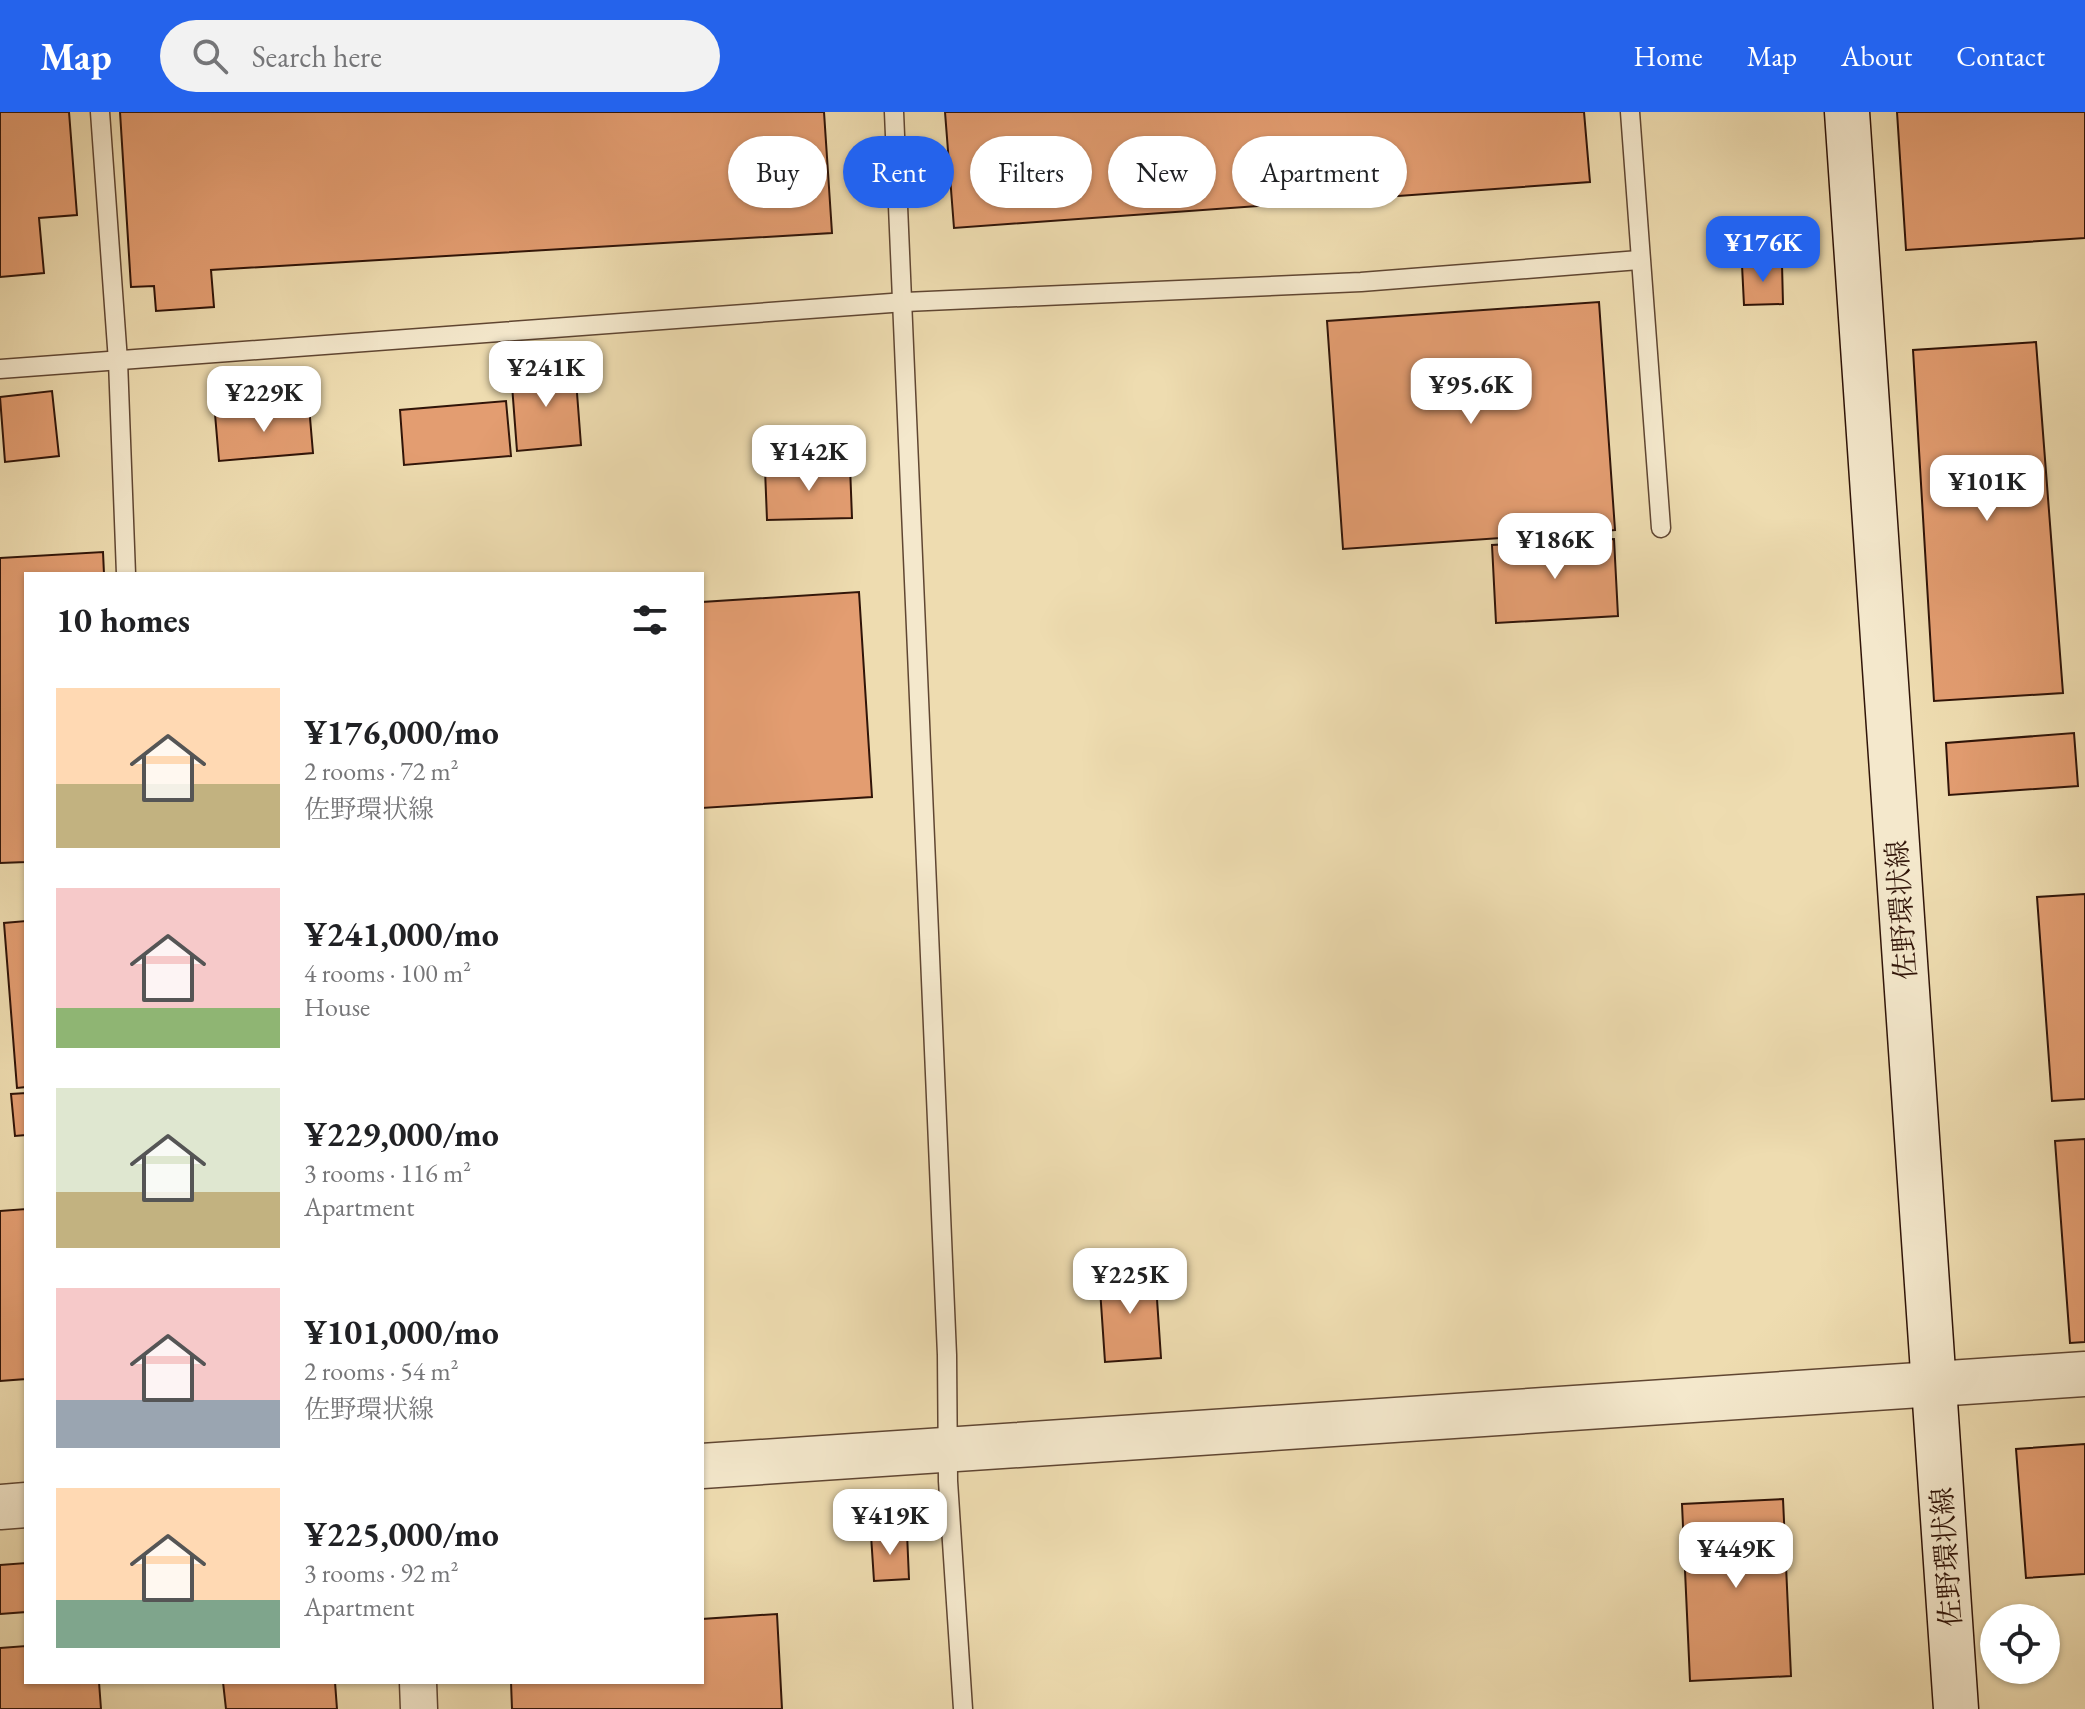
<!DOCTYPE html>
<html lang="en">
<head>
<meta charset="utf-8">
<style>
	:root { --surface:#fff; --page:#f2f2f2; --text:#202124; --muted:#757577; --accent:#2563eb }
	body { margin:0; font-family:"EB Garamond","Noto Serif JP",serif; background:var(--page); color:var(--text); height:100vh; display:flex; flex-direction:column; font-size:30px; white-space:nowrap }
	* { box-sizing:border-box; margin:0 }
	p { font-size:26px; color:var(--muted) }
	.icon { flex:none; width:44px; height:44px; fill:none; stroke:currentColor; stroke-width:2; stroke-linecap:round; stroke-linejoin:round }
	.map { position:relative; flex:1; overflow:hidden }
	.side { position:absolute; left:24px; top:460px; width:680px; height:1112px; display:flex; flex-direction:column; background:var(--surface); border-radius:0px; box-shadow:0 2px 6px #0004 }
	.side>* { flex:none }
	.banner { position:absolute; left:728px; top:24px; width:760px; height:72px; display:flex; gap:16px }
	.fabs { position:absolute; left:1980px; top:1492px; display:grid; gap:16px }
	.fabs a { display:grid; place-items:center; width:80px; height:80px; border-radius:50%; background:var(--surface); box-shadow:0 2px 6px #0004; font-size:40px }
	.price { position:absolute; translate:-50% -68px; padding:0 18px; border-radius:16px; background:#fff; color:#222; font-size:26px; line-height:52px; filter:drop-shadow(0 2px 4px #0008) }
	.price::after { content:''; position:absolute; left:50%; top:48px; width:24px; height:18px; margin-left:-12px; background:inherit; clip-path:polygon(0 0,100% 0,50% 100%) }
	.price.on { background:var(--accent); color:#fff }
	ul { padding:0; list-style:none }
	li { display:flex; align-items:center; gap:24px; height:200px; padding:0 32px }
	li span { display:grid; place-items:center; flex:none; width:224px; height:160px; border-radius:0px; color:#555 }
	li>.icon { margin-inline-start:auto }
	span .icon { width:96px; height:96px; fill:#fffc; stroke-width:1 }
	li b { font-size:34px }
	h2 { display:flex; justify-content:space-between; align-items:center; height:96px; padding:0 32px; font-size:34px }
	.tag { padding:0 28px; border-radius:36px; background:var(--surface); box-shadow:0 2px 6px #0004; font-size:28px; line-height:72px }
	.tag.on { background:var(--accent); color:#fff }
	header { display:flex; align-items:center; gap:48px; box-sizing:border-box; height:112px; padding:0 40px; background:var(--accent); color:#fff }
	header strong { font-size:38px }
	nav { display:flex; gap:44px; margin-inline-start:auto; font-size:28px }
	.search { width:560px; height:72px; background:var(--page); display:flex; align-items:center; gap:20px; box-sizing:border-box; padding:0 28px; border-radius:44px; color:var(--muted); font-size:30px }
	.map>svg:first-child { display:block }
	.building { fill:#e39d71; stroke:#301408; stroke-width:2 }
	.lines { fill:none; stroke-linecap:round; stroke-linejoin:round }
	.service-casing { stroke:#604632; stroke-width:21 }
	.minor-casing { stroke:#604632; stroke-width:39 }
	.tertiary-casing { stroke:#604632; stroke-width:47 }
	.secondary-casing { stroke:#301408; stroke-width:47 }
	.service { stroke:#f4e8cc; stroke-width:18 }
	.minor { stroke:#f4e8cc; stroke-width:36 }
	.tertiary { stroke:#f4e8cc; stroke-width:44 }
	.secondary { stroke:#f4e8cc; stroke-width:44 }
	.labels { text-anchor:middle; stroke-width:7; stroke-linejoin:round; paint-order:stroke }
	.street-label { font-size:28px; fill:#301408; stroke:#f4e8cc }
</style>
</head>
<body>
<header>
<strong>Map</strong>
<div class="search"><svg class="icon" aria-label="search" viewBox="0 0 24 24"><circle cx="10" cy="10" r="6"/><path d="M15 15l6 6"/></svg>Search here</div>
<nav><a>Home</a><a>Map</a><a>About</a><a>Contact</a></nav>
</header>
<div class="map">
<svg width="2085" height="1597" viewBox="0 0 2085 1597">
	<rect width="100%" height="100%" fill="#eedcb0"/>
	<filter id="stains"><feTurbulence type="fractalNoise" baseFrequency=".0025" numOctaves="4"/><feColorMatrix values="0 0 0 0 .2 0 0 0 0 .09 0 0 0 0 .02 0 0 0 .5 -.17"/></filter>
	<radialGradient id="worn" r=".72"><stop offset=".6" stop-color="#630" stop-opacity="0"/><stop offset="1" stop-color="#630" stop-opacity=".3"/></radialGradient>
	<g class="building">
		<polygon points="0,0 69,0 77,103 39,106 44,161 0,165"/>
		<polygon points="120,0 824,0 832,121 211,158 214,195 156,199 154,174 131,175"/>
		<polygon points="945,0 1584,0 1590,70 954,116"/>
		<polygon points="1897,0 2085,0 2085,126 1906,138"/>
		<polygon points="1782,152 1783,192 1744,193 1742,153"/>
		<polygon points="1599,190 1615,418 1343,437 1327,209"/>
		<polygon points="2036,230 2063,581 1934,589 1913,238"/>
		<polygon points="575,255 581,333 517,339 511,260"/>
		<polygon points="52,279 59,344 5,350 0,285"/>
		<polygon points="506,289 511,344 404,353 400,298"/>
		<polygon points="309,294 313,341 219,349 215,302"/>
		<polygon points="850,354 852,406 767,408 765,357"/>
		<polygon points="1614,427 1618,504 1496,511 1492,433"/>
		<polygon points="103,440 104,462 26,462 26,750 0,751 0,446"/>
		<polygon points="859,480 872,685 702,696 702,490"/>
		<polygon points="2074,621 2078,674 1949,683 1946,631"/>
		<polygon points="2085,782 2085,987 2052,989 2037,785"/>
		<polygon points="26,809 26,975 17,976 4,811"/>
		<polygon points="26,981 26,1023 15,1024 11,982"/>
		<polygon points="2085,1027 2085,1230 2070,1231 2055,1029"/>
		<polygon points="26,1097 26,1267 0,1269 0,1099"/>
		<polygon points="1155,1158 1161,1246 1105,1250 1099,1162"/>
		<polygon points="2085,1332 2085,1462 2026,1466 2016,1337"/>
		<polygon points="1783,1387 1791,1564 1690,1569 1682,1392"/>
		<polygon points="907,1421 909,1467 874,1469 871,1423"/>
		<polygon points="26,1451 26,1500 0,1502 0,1453"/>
		<polygon points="777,1502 782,1597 512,1597 511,1570 702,1570 702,1507"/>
		<polygon points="26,1534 26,1570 99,1570 101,1597 0,1597 0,1536"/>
		<polygon points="223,1570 335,1570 337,1597 226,1597"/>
	</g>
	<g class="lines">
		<g class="service-casing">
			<g id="service">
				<polyline points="100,0 118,249 126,462"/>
				<polyline points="894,0 947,1243 948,1369 963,1597"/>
				<polyline points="1630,0 1661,416"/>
				<polyline points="0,257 905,190 1361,170 1639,148"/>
			</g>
		</g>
		<g class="minor-casing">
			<polyline id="minor" points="418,1570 419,1597"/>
		</g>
		<g class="tertiary-casing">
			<g id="tertiary">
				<polyline points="702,1354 2085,1262"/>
				<polyline points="0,1395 26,1393"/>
			</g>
		</g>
		<g class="secondary-casing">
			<polyline id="secondary" points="1847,0 1956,1597"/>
		</g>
		<use href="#service" class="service"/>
		<use href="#minor" class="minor"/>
		<use href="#tertiary" class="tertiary"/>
		<use href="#secondary" class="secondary"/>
	</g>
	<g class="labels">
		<g class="street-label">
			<text transform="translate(1901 798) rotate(-94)" y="10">佐野環状線</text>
			<text transform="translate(1946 1445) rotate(-94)" y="10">佐野環状線</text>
		</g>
	</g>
	<rect width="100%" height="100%" filter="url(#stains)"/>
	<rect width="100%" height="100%" fill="url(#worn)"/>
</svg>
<div class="fabs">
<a><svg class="icon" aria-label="locate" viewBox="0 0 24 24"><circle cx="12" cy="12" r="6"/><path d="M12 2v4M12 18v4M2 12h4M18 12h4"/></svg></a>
</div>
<b class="price on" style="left:1763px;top:172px">¥176K</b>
<b class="price" style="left:546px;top:297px">¥241K</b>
<b class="price" style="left:1471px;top:314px">¥95.6K</b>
<b class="price" style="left:264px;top:322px">¥229K</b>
<b class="price" style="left:809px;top:381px">¥142K</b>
<b class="price" style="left:1987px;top:411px">¥101K</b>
<b class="price" style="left:1555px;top:469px">¥186K</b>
<b class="price" style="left:1130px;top:1204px">¥225K</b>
<b class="price" style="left:890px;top:1445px">¥419K</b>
<b class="price" style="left:1736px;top:1478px">¥449K</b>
<div class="banner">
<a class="tag">Buy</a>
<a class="tag on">Rent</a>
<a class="tag">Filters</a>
<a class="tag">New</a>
<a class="tag">Apartment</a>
</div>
<section class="side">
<h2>10 homes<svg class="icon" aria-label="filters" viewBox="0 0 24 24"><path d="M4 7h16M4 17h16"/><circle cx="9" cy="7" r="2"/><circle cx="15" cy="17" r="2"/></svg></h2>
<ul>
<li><span style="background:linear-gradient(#ffd9b3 60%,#c2b280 0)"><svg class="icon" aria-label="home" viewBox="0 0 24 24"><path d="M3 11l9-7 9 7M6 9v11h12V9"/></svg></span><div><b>¥176,000/mo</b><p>2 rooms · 72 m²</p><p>佐野環状線</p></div></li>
<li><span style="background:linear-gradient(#f6c9c9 75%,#8fb573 0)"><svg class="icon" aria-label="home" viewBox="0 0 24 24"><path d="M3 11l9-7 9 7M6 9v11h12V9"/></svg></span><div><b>¥241,000/mo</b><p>4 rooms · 100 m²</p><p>House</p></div></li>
<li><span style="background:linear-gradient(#dfe7d0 65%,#c2b280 0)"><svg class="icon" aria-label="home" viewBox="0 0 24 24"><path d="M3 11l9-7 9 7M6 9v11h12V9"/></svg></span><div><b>¥229,000/mo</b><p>3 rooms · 116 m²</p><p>Apartment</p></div></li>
<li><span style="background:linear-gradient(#f6c9c9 70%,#9aa5b1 0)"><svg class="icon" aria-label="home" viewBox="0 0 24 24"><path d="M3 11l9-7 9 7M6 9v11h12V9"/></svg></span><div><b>¥101,000/mo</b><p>2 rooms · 54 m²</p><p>佐野環状線</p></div></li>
<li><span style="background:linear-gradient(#ffd9b3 70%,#7fa58c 0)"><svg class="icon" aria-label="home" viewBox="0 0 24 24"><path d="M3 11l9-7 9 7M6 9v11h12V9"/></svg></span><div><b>¥225,000/mo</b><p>3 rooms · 92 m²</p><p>Apartment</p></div></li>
</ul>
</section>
</div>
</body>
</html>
